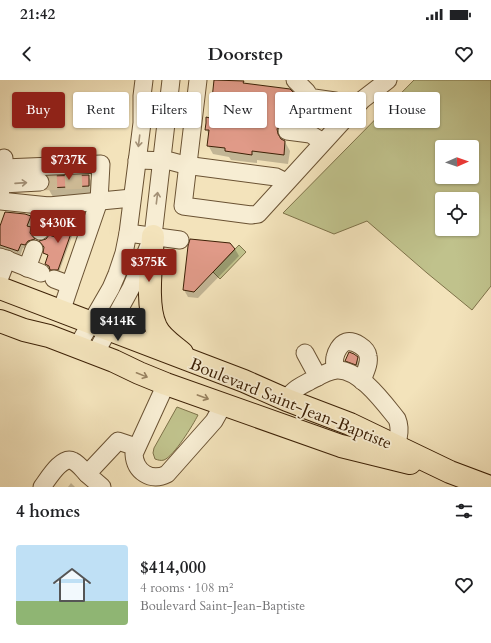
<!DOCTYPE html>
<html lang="en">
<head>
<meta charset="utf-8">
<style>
	:root { --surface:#fff; --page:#f2f2f2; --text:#202124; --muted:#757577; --accent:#8f2418 }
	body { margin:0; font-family:Cardo,serif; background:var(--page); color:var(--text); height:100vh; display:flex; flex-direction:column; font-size:15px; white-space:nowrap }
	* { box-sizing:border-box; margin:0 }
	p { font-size:13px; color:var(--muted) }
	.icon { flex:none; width:22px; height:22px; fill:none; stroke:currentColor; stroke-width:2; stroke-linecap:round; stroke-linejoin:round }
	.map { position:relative; height:407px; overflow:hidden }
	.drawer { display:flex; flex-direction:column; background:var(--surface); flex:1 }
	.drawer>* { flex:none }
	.banner { position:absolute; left:12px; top:12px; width:467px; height:36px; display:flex; gap:8px }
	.needle { width:26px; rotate:88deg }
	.tools { position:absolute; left:435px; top:60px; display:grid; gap:8px }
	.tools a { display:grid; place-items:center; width:44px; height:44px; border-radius:4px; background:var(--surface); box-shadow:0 1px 3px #0004; font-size:20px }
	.price { position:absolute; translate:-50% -34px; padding:0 9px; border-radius:4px; background:var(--accent); color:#fff; font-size:13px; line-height:26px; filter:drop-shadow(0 1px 2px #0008) }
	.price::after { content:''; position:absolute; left:50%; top:24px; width:12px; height:9px; margin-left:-6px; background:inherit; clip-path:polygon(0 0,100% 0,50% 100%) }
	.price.current { background:#222; color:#fff }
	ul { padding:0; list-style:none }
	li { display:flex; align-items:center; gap:12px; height:100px; padding:0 16px }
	li span { display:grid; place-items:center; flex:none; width:112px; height:80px; border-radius:4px; color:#555 }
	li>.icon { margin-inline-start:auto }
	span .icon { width:48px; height:48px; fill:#fffc; stroke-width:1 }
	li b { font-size:17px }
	h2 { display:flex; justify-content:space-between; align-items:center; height:48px; padding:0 16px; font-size:17px }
	.tag { padding:0 14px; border-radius:4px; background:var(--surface); box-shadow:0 1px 3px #0004; font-size:14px; line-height:36px }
	.tag.current { background:var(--accent); color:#fff }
	.status { display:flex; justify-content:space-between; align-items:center; height:28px; padding:0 20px; background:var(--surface); direction:ltr }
	.status svg { height:11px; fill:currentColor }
	header { display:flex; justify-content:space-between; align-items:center; height:52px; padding:0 16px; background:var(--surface); font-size:18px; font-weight:600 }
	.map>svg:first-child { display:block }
	.green { fill:#c0c28c; stroke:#7e7249; fill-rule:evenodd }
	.shadow { fill:#0003 }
	.building { fill:#e09a88; stroke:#3d2106 }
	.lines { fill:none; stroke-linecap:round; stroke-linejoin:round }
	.minor-tunnel { stroke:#cfbc97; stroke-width:17; stroke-dasharray:17 8; stroke-linecap:butt }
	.minor-casing { stroke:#6a5233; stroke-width:19 }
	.highway-casing { stroke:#3d2106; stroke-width:24 }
	.minor { stroke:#f7edd3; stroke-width:17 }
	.highway { stroke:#f3e3bb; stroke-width:22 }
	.oneway { stroke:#a39177 }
	.oneway2 { stroke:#988260 }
	.labels { text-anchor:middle; stroke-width:3.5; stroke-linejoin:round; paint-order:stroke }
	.street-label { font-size:17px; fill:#3d2106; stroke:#f7edd3 }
</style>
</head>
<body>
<div class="status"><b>21:42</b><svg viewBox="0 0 49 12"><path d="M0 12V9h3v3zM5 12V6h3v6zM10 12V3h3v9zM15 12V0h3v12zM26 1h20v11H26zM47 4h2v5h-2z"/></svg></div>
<header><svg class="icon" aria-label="back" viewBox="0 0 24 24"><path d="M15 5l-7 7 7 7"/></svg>Doorstep<svg class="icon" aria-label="heart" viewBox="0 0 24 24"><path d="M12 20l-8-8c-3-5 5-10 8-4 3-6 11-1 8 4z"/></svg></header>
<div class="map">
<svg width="491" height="407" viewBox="0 0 491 407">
	<rect width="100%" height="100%" fill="#f3e3bb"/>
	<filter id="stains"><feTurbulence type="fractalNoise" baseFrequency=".005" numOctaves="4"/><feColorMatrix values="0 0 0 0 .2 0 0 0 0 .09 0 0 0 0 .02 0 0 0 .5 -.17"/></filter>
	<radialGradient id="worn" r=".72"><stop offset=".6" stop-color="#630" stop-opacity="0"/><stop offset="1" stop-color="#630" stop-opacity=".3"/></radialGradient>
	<g class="green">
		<path d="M414,0H491V206L472,230L427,193L367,141L334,154L283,133ZM442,67H472V97H442ZM442,119H472V149H442Z"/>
		<polygon points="239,165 246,172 220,199 213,192"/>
		<path d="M177,327L198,335C193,345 174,376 164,380C161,381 158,380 155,379L153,373L154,368Z"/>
	</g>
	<g class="shadow">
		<polygon points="215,0 243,2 244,4 296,17 302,26 301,30 313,31 318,40 316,53 284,54 281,60 285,62 290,71 288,84 257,80 257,83 231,80 229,77 213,74 208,65 209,55 206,49 210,39"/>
		<polygon points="88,96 94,105 94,115 53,117 48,108 51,102"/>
		<polygon points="30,137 33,141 30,149 33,153 33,158 37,164 28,170 23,168 20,176 0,168 0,149"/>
		<polygon points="73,142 75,148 59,192 52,192 46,184 49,176 44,172"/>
		<polygon points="188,167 235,169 239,176 198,218 188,217 184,210"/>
		<polygon points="357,279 363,288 351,290 346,281"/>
		<polygon points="71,403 75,407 68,407"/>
	</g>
	<g class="building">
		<polygon points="214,0 244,1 243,3 290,9 297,16 296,28 313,30 311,44 288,41 284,42 279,45 277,49 278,54 281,59 285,61 284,75 252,71 252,75 225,71 225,68 207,66 209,50 205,50 206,43 206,37 210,38"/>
		<polygon points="89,95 89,106 47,108 50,102 48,96"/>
		<polygon points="5,132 25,134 31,136 27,146 31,147 30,153 35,159 28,161 25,165 21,164 18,171 0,165 0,146"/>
		<polygon points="65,138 72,139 74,145 58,190 50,190 49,186 45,184 48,175 43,173 44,167 39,161 46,159 49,155 55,157 62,140"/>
		<polygon points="190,159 230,163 235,169 194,212 183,210 188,166"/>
		<polygon points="349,272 354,274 358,277 356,285 345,281"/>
	</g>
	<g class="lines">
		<polyline class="minor-tunnel" points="40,102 89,100"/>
		<g class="minor-casing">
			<g id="minor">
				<polyline points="198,0 183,126 251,135 258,134 362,20 388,0"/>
				<polyline points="295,0 307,12 307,17 335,21 351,32"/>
				<polyline points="287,51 310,54 323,62"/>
				<polyline points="137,80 170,81 185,85 276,97 286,102"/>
				<polyline points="4,88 101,84 99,121 70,205 54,199"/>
				<polyline points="2,104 40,102"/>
				<polyline points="0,117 4,78"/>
				<polyline points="0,121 49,126 132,118"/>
				<polyline points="40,151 49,126"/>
				<polyline points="128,153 180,160"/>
				<polyline points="0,177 41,193"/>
				<polyline points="27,188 34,169"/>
				<polyline points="0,197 7,179"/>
				<polyline points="61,232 70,205"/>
				<polyline points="77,267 111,208 117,194 124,173 128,153 142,43 142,16 144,0"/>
				<polyline points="305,273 318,297"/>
				<polyline points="95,274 131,208 153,156 171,0"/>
				<path d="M335,290C335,286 334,281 335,277C336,272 340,264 346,262C354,260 367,268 368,276C370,284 364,294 362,301"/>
				<path d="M166,304L134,374C135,392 151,402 167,394L214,341L223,325"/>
				<path d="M287,320C291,310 301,306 310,301C318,297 327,291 336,290C359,288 384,323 397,339C402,351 397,364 392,376"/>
				<path d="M42,407C48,399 62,375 73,381C79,384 83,390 87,394"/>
				<polyline points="102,407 87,394 118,361 136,367"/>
			</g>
		</g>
		<g class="highway-casing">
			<g id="highway">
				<path d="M153,156C152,180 145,225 156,247C161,258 173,265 182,273"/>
				<polyline points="0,208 244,301 287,320 350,344 450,392 490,407"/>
				<polyline points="0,241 24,250 49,256 114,281 139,293 166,304 341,366 410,383"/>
			</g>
		</g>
		<use href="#minor" class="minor"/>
		<use href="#highway" class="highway"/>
	</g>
	<defs><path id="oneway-shaft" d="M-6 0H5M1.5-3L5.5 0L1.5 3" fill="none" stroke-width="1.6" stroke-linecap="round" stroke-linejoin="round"/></defs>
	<g class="oneway">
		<use href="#oneway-shaft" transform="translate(139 61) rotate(97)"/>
		<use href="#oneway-shaft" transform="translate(21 103) rotate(-4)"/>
		<use href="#oneway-shaft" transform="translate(157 118) rotate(-83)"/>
	</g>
	<g class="oneway2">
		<use href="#oneway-shaft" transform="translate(142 295) rotate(22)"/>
		<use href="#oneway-shaft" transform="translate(203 317) rotate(20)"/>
	</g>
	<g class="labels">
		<g class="street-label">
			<text transform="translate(291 323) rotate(22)" y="6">Boulevard Saint-Jean-Baptiste</text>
		</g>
	</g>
	<rect width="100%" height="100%" filter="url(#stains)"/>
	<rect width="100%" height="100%" fill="url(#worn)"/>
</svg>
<div class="tools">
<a><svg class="needle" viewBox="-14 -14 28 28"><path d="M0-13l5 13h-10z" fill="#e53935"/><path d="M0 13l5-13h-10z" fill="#757577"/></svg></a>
<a><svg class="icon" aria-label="locate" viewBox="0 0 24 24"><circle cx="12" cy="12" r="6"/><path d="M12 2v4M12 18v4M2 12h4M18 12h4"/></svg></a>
</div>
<b class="price" style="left:69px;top:101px">$737K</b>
<b class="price" style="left:58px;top:164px">$430K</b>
<b class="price" style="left:149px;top:203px">$375K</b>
<b class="price current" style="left:118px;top:262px">$414K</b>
<div class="banner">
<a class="tag current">Buy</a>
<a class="tag">Rent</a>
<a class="tag">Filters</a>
<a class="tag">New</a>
<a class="tag">Apartment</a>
<a class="tag">House</a>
</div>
</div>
<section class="drawer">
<h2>4 homes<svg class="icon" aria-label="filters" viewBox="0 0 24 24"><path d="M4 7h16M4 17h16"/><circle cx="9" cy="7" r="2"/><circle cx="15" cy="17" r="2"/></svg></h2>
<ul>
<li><span style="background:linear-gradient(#bfe0f5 70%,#8fb573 0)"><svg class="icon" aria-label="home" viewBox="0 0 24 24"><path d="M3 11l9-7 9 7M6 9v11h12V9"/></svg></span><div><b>$414,000</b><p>4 rooms · 108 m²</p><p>Boulevard Saint-Jean-Baptiste</p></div><svg class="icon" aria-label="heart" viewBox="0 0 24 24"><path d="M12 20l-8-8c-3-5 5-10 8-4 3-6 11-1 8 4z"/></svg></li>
</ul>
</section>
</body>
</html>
